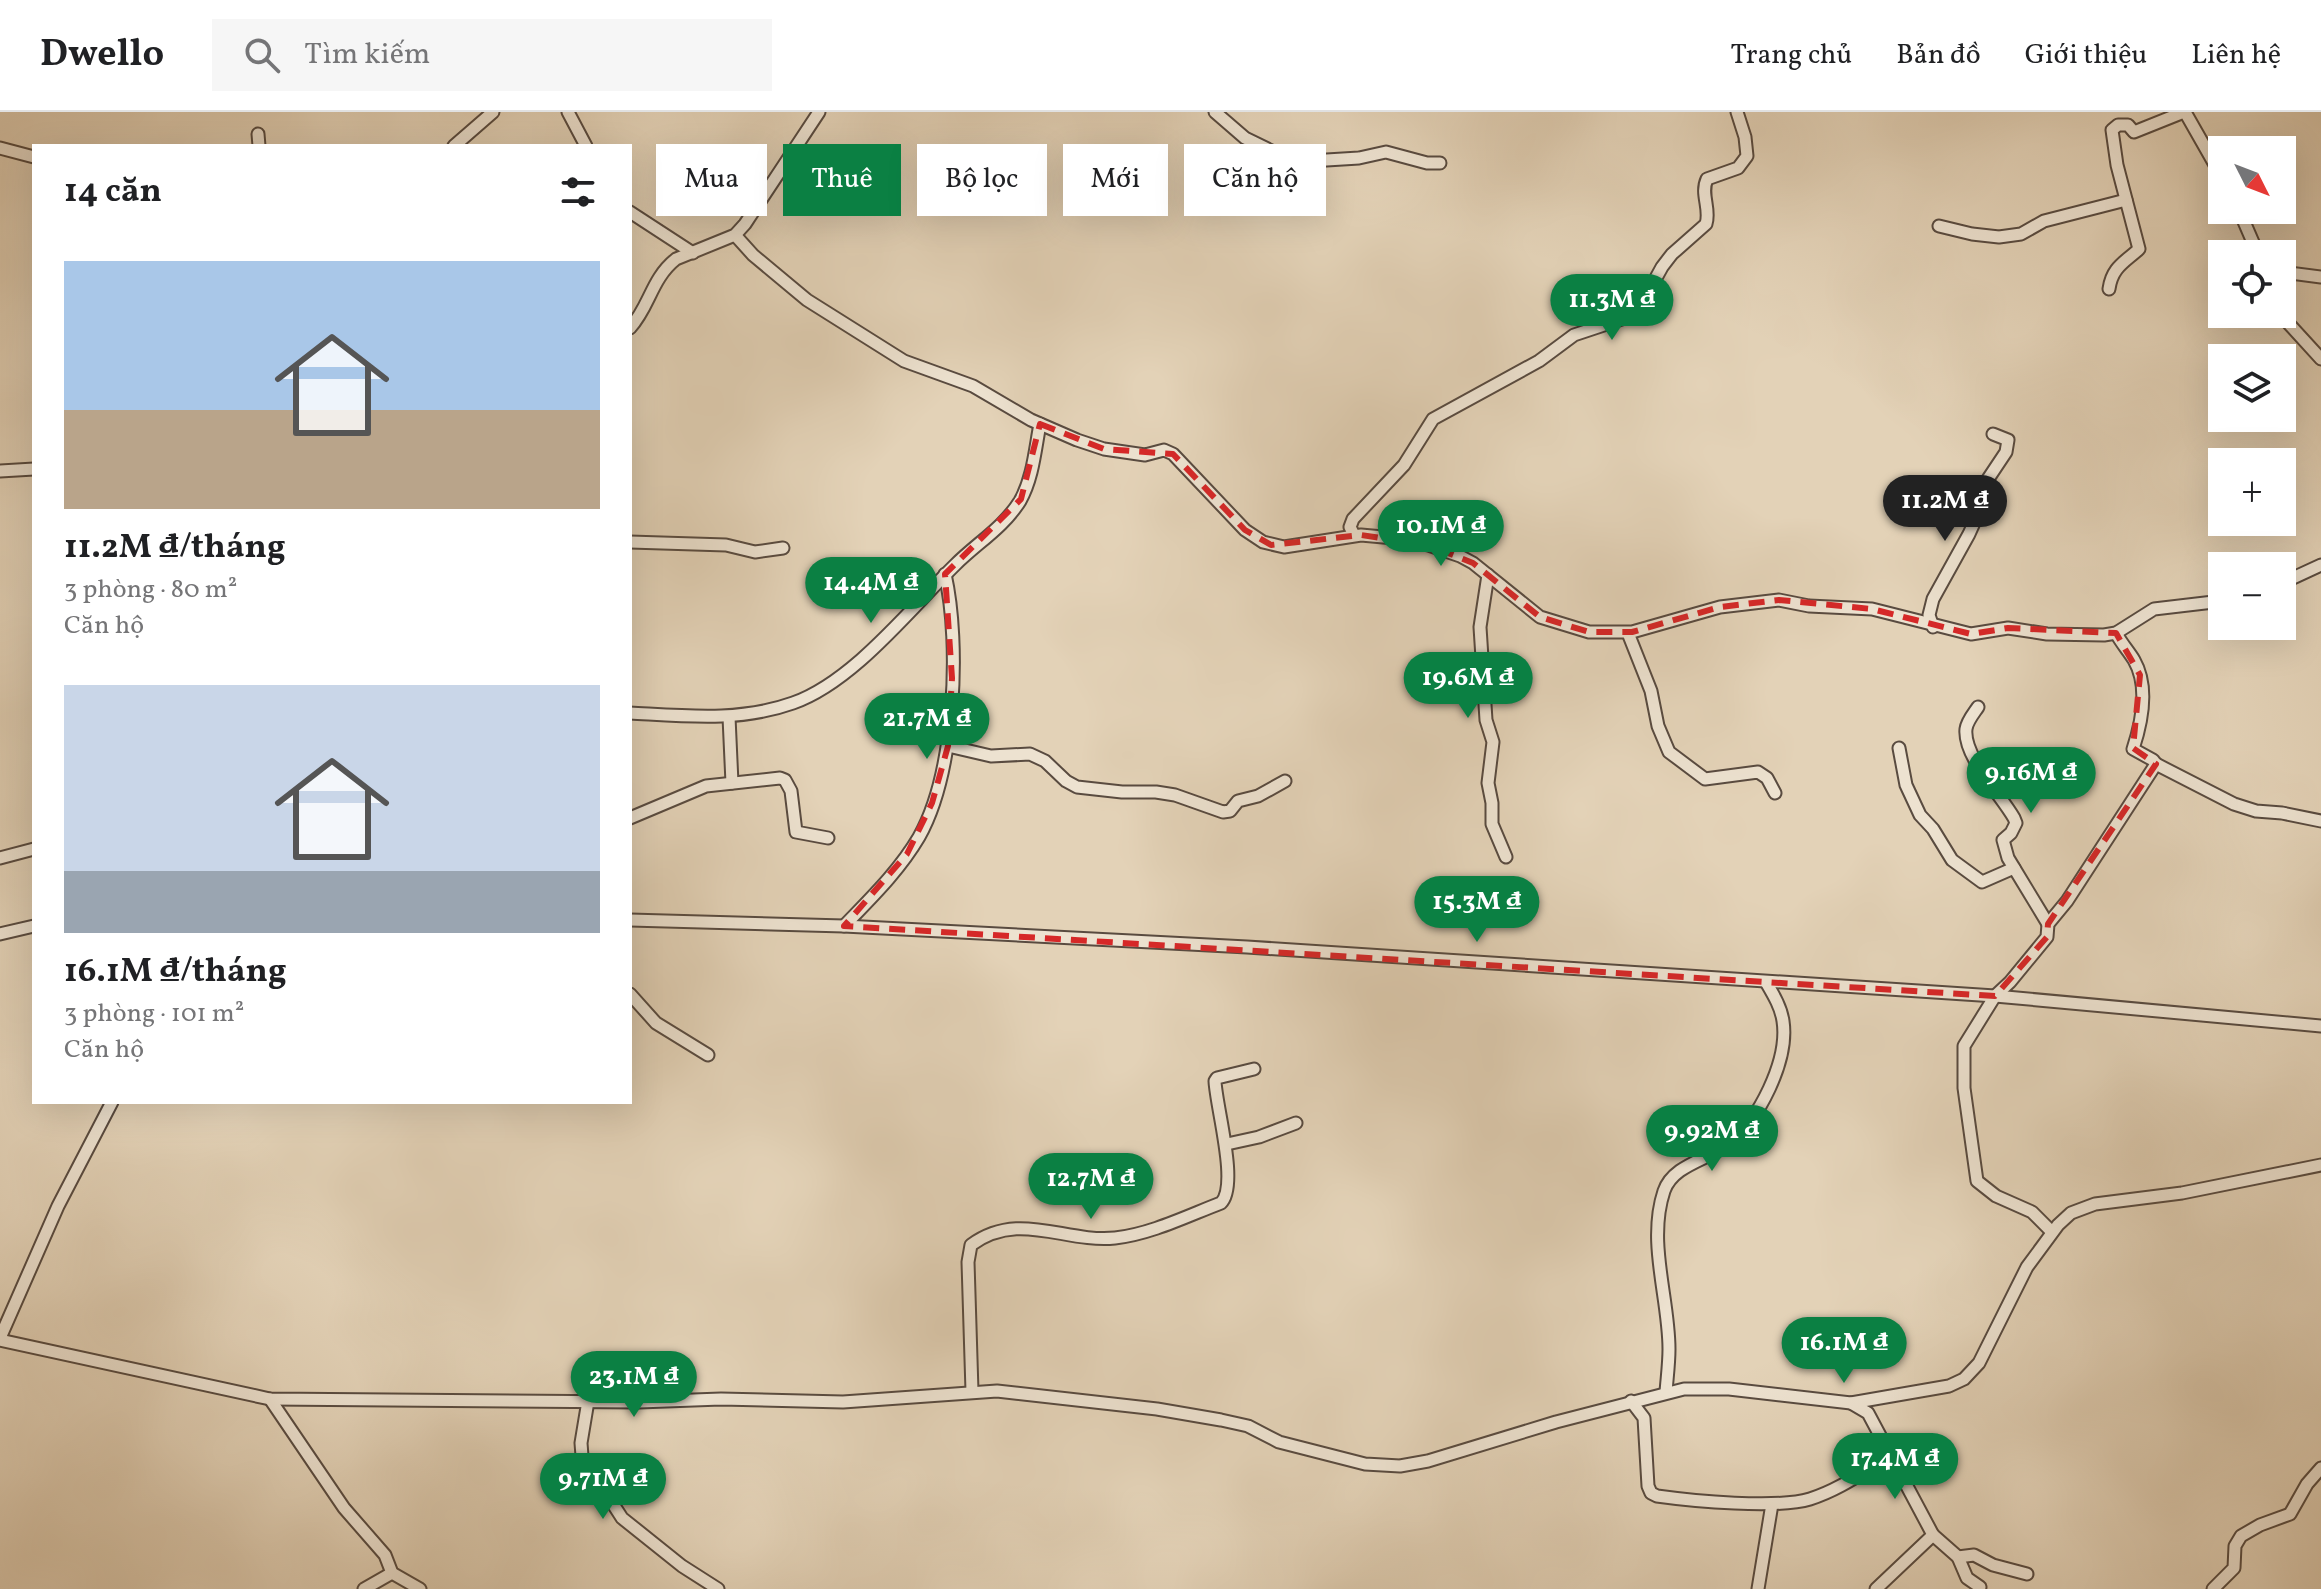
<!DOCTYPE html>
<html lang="vi">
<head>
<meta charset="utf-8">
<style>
	:root { --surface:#fff; --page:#f6f6f6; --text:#202124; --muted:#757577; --line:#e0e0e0; --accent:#0b8043 }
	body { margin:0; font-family:Vollkorn,serif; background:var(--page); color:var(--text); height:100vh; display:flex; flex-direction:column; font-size:30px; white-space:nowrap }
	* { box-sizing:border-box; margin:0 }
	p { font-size:26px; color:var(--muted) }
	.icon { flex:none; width:44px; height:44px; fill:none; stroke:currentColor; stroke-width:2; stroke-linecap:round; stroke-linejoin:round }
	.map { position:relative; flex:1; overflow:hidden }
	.drawer { position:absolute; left:32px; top:32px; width:600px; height:960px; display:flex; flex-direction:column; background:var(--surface); border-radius:0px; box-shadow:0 8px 32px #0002 }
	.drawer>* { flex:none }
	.hud { position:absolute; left:656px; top:32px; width:760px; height:72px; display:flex; gap:16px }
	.needle { width:52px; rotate:132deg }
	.fabs { position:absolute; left:2208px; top:24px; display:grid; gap:16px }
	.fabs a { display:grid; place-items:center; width:88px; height:88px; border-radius:0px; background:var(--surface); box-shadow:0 8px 32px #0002; font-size:40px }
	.price { position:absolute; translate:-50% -68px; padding:0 18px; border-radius:28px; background:var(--accent); color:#fff; font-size:26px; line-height:52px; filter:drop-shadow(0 2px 4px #0008) }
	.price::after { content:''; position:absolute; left:50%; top:48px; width:24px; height:18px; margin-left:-12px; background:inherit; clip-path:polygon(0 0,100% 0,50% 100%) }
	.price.on { background:#222; color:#fff }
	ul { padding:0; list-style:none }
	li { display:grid; align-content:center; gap:16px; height:424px; padding:0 32px }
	li span { display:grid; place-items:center; height:248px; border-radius:0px; color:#555 }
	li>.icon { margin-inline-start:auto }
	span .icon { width:144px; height:144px; fill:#fffc; stroke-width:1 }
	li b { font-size:34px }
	h2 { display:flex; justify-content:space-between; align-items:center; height:96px; padding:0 32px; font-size:34px }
	.chip { padding:0 28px; border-radius:0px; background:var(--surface); box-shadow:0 8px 32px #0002; font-size:28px; line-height:72px }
	.chip.on { background:var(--accent); color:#fff }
	header { display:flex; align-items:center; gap:48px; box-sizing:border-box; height:112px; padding:0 40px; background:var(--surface); border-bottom:2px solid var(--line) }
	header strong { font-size:38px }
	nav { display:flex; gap:44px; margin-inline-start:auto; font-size:28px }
	.search { width:560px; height:72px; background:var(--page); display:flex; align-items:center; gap:20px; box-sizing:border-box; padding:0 28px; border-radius:0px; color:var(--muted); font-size:30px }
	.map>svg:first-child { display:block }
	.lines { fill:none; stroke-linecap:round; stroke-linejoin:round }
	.minor-casing { stroke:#594b40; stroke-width:15 }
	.minor { stroke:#ede2d0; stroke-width:11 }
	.marked { fill:none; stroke:#d62828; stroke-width:6; stroke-dasharray:16 10; stroke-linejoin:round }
</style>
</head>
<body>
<header>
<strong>Dwello</strong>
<div class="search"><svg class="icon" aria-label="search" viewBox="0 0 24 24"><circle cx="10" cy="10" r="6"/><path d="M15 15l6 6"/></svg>Tìm kiếm</div>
<nav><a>Trang chủ</a><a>Bản đồ</a><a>Giới thiệu</a><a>Liên hệ</a></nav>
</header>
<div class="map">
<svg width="2321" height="1477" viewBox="0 0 2321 1477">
	<rect width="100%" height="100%" fill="#e3d2b7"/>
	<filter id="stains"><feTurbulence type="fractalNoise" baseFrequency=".0025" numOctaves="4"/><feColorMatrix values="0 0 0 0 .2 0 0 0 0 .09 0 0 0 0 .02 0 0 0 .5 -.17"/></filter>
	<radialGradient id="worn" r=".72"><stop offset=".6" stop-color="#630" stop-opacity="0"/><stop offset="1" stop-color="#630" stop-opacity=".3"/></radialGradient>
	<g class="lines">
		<g class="minor-casing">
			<g id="minor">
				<polyline points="568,0 586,34"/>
				<polyline points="1215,0 1245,26 1294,50 1359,46 1386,40 1427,51 1440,51"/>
				<polyline points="2185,0 2222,65"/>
				<polyline points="258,22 259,34"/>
				<polyline points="454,34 493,0"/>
				<polyline points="0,36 34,45"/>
				<polyline points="2239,98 2258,142"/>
				<polyline points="630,100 693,141"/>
				<polyline points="1939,114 1972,122 1999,125 2021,122 2044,109 2126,88"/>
				<polyline points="735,123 753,143 807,188 904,249 973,274 1031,308 1077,328 1104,337 1145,343 1164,338 1173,342 1245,418 1263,430 1284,435 1361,423 1405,427 1428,433 1460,444 1473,451 1540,505 1589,520 1632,520 1720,495 1779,488 1809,494 1872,497 1971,522 2008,516 2047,522 2104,523 2116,521 2154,497 2222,489"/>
				<polyline points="2282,160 2321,165"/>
				<path d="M2109,177C2112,155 2125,150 2139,137L2117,53L2112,18L2118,13H2128L2134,20L2184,0"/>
				<polyline points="2280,202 2321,247"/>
				<path d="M630,216C650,194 651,167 676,147L735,123L745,112L819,0"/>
				<polyline points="0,359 34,357"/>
				<path d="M1354,423L1350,415L1353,407L1404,353L1433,307L1539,249L1574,223L1628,205L1645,186L1662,155L1672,142L1706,112C1711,97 1700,82 1707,67L1738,56L1747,44L1745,25L1737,0"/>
				<polyline points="630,430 726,433 755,440 783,436"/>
				<polyline points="1488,463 1480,515 1486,608 1493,630 1488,671 1492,691 1492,712 1506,745"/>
				<polyline points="2282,471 2321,453"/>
				<polyline points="1933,515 1929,503 1933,487 1969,422 1983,391 1986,370 2006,340 2008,328 1993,322"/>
				<polyline points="1628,521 1651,579 1658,614 1669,640 1705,667 1758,660 1767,666 1775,681"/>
				<path d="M2116,521C2121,531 2128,538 2134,548C2149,574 2142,610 2133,637L2153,648L2156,652"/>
				<path d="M1978,595C1974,601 1967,609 1966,617C1963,644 2001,683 2014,706L2016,711L2011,721L2003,728L2008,746L2048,812"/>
				<path d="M630,601C686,604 740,610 793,591C853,570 910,497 955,453C977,431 1003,416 1020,389C1033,366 1035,338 1040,312"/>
				<polyline points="729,605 732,671"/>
				<polyline points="948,634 991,644 1030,642 1045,649 1066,669 1077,675 1122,680 1156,680 1175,683 1223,700 1230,699 1238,689 1258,684 1285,669"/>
				<polyline points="1899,636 1906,673 1920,703 1933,717 1952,748 1982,770 2014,756"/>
				<polyline points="630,706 706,674 780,666 785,668 791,679 796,720 828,726"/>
				<polyline points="0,746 34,737"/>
				<polyline points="630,808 844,814 1247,835 1995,884 2321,914"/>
				<path d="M844,814C871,786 899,759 919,725C955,661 961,533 945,462"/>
				<polyline points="0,822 34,814"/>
				<polyline points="630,882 656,911 708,943"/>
				<polyline points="1227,1032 1259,1025 1296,1011"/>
				<polyline points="2052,1120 2032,1100 1996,1084 1977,1069 1964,976 1964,934 1995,884 2010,870 2047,825 2048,812 2067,789 2156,652 2234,692 2256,699 2282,701 2321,709"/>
				<polyline points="0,1226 58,1094 112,990"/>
				<polyline points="0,1228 270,1287 639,1290 721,1287 843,1290 997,1279 1157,1297 1221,1308 1248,1314 1279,1330 1365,1352 1400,1354 1428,1349 1556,1310 1684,1277 1729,1277 1851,1291 1949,1274 1964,1267 1979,1251 2027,1155 2058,1113 2071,1101 2095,1092 2182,1081 2321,1053"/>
				<path d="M972,1279L968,1150L971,1133C1019,1098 1064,1131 1115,1126C1151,1122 1187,1104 1221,1091C1239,1073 1216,995 1215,969L1217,966L1254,957"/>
				<path d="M1666,1280C1667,1266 1669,1252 1669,1237C1669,1186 1647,1130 1664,1079C1673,1053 1707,1048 1727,1033C1759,1009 1789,948 1783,909C1781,895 1773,882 1766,870"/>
				<polyline points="270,1287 344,1396 385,1443 392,1461 420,1477"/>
				<polyline points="588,1289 581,1331 582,1344 622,1406 682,1454 718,1477"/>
				<path d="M1631,1289L1644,1306L1648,1374L1651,1381L1657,1384C1693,1389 1777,1397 1810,1387C1839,1378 1865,1359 1891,1344"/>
				<polyline points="1851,1291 1868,1301 1933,1423 1876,1477"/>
				<polyline points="1933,1423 1958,1445 1967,1466 1980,1475"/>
				<polyline points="1958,1445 1974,1443 1993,1453 2027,1462"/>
				<polyline points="364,1477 392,1461"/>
				<polyline points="1758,1477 1772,1392"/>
				<polyline points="2213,1477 2234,1456 2235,1434 2241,1424 2260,1413 2290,1402 2307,1372 2321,1356"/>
			</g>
		</g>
		<use href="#minor" class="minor"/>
	</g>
	<path class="marked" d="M1040,312L1104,337L1173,342L1245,418L1271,433L1361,423L1428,433L1473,451L1540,505L1589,520H1632L1720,495L1779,488L1872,497L1971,522L2008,516L2116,521L2140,563L2133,636L2156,652L2048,812L2047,825L1995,884L844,814L907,742L932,691L948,634L952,566L945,462L1021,387Z"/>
	<rect width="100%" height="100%" filter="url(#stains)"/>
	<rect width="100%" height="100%" fill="url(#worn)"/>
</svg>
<div class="fabs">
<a><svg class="needle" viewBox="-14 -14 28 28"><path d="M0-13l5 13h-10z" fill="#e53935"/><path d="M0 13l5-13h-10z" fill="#757577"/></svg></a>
<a><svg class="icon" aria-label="locate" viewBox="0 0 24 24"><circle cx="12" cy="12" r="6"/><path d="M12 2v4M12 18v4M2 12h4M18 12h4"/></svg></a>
<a><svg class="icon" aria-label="layers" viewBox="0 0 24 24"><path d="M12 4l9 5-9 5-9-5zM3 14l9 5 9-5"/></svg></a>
<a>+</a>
<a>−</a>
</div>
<b class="price" style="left:1612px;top:230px">11.3M ₫</b>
<b class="price on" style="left:1945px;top:431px">11.2M ₫</b>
<b class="price" style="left:1441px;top:456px">10.1M ₫</b>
<b class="price" style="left:871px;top:513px">14.4M ₫</b>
<b class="price" style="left:1468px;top:608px">19.6M ₫</b>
<b class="price" style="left:927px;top:649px">21.7M ₫</b>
<b class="price" style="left:2031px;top:703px">9.16M ₫</b>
<b class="price" style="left:1477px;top:832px">15.3M ₫</b>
<b class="price" style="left:1712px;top:1061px">9.92M ₫</b>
<b class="price" style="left:1091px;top:1109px">12.7M ₫</b>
<b class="price" style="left:1844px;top:1273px">16.1M ₫</b>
<b class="price" style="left:634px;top:1307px">23.1M ₫</b>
<b class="price" style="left:1895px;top:1389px">17.4M ₫</b>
<b class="price" style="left:603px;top:1409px">9.71M ₫</b>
<div class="hud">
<a class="chip">Mua</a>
<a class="chip on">Thuê</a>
<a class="chip">Bộ lọc</a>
<a class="chip">Mới</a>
<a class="chip">Căn hộ</a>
</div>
<section class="drawer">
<h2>14 căn<svg class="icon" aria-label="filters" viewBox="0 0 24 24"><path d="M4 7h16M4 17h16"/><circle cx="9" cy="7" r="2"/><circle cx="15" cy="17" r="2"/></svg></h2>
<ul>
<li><span style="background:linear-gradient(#a9c7e8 60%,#b9a48a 0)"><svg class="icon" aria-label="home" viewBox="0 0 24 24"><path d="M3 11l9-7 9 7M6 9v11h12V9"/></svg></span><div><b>11.2M ₫/tháng</b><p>3 phòng · 80 m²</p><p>Căn hộ</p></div></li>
<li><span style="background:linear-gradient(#c9d6e8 75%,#9aa5b1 0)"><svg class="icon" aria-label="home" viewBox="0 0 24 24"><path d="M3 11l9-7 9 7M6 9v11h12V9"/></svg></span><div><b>16.1M ₫/tháng</b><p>3 phòng · 101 m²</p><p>Căn hộ</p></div></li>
</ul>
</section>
</div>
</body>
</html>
